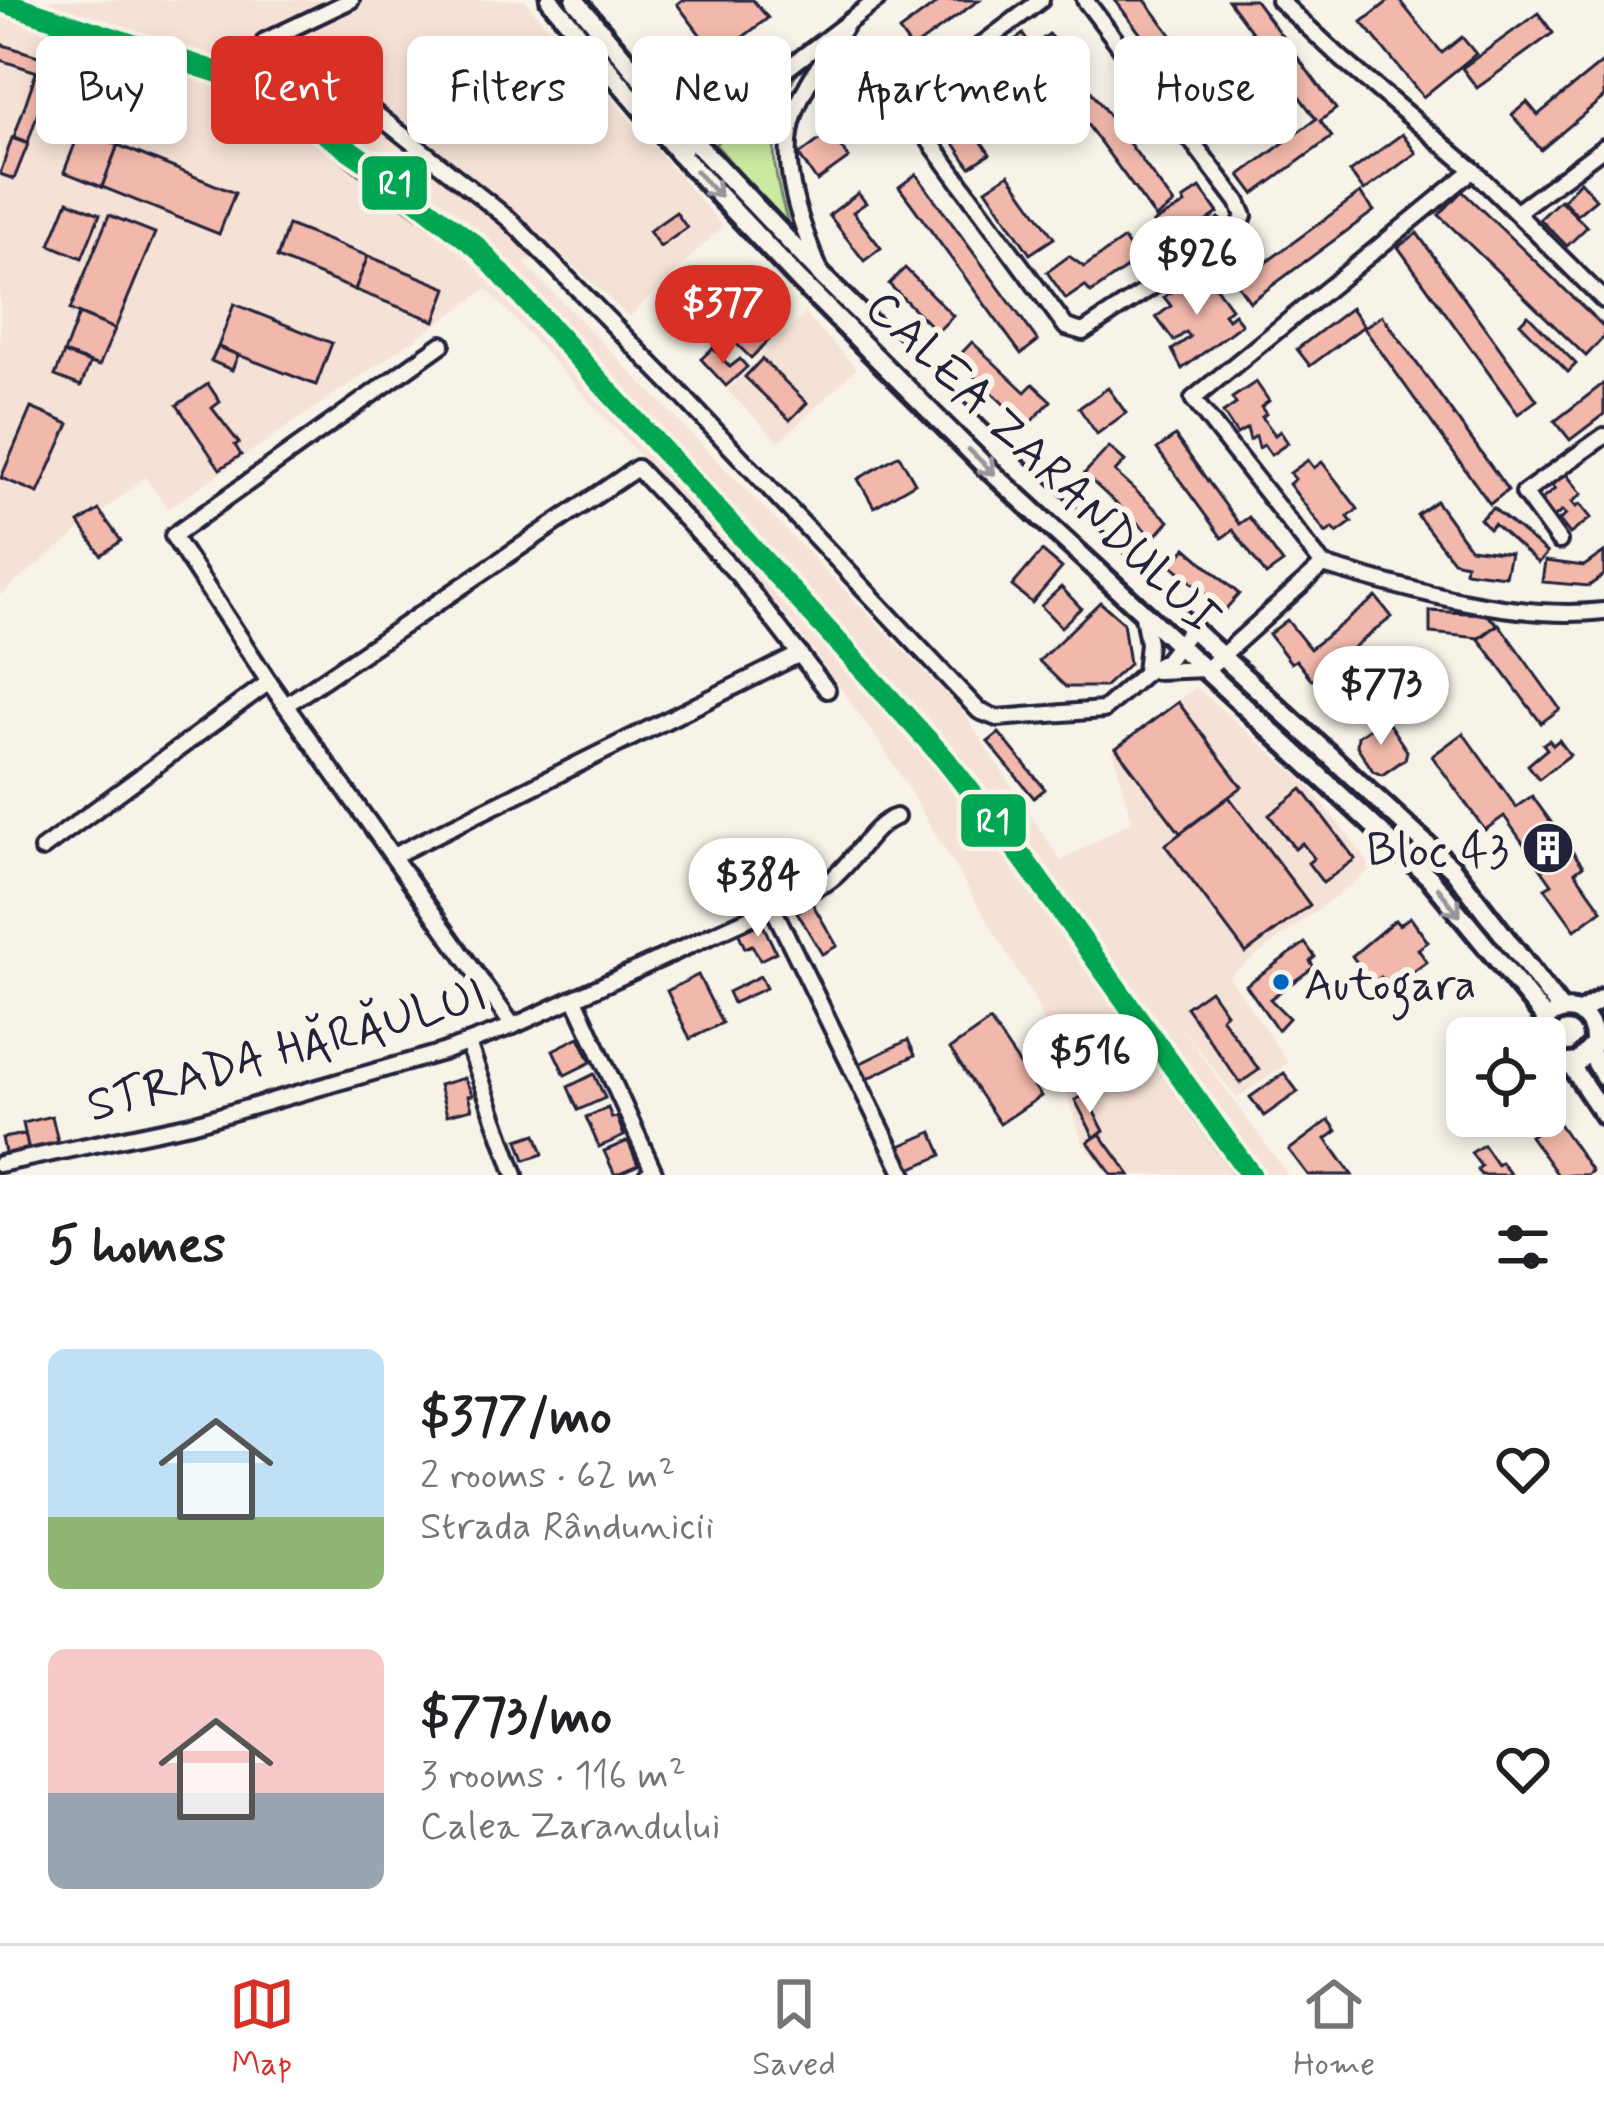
<!DOCTYPE html>
<html lang="en">
<head>
<meta charset="utf-8">
<style>
	:root { --surface:#fff; --page:#f6f6f6; --text:#202124; --muted:#757577; --line:#e0e0e0; --accent:#d93025 }
	body { margin:0; font-family:Mynerve,sans-serif; background:var(--page); color:var(--text); height:100vh; display:flex; flex-direction:column; font-size:45px; white-space:nowrap }
	* { box-sizing:border-box; margin:0 }
	p { font-size:39px; color:var(--muted) }
	.icon { flex:none; width:66px; height:66px; fill:none; stroke:currentColor; stroke-width:2; stroke-linecap:round; stroke-linejoin:round }
	.map { position:relative; height:1175px; overflow:hidden }
	.drawer { display:flex; flex-direction:column; background:var(--surface); flex:1 }
	.drawer>* { flex:none }
	.guide { position:absolute; left:36px; top:36px; width:1533px; height:108px; display:flex; gap:24px }
	.tools { position:absolute; left:1446px; top:1017px; display:grid; gap:24px }
	.tools a { display:grid; place-items:center; width:120px; height:120px; border-radius:18px; background:var(--surface); box-shadow:0 6px 18px #0003; font-size:60px }
	.price { position:absolute; translate:-50% -102px; padding:0 27px; border-radius:42px; background:#fff; color:#222; font-size:39px; line-height:78px; filter:drop-shadow(0 3px 6px #0008) }
	.price::after { content:''; position:absolute; left:50%; top:72px; width:36px; height:27px; margin-left:-18px; background:inherit; clip-path:polygon(0 0,100% 0,50% 100%) }
	.price.current { background:var(--accent); color:#fff }
	ul { padding:0; list-style:none }
	li { display:flex; align-items:center; gap:36px; height:300px; padding:0 48px }
	li span { display:grid; place-items:center; flex:none; width:336px; height:240px; border-radius:18px; color:#555 }
	li>.icon { margin-inline-start:auto }
	span .icon { width:144px; height:144px; fill:#fffc; stroke-width:1 }
	li b { font-size:51px }
	h2 { display:flex; justify-content:space-between; align-items:center; height:144px; padding:0 48px; font-size:51px }
	.tag { padding:0 42px; border-radius:18px; background:var(--surface); box-shadow:0 6px 18px #0003; font-size:42px; line-height:108px }
	.tag.current { background:var(--accent); color:#fff }
	.menu { display:flex; justify-content:space-around; align-items:center; height:168px; border-top:3px solid var(--line); background:var(--surface); font-size:33px; color:var(--muted) }
	.menu a { display:grid; justify-items:center; gap:6px }
	.menu .current { color:var(--accent) }
	.map>svg:first-child { display:block }
	.built { fill:#f6e1d6 }
	.green { fill:#cae9a1; stroke:#76866e; stroke-width:3 }
	.building { fill:#f2b8ab; stroke:#22223b; stroke-width:3 }
	.lines { fill:none; stroke-linecap:round; stroke-linejoin:round }
	.minor-casing { stroke:#22223b; stroke-width:22 }
	.major-casing { stroke:#22223b; stroke-width:26 }
	.minor { stroke:#f7f3e8; stroke-width:14 }
	.major { stroke:#f7f3e8; stroke-width:16 }
	.rail-casing { stroke:#22223b; stroke-width:9 }
	.rail { stroke:#f7f3e8; stroke-width:4.5; stroke-dasharray:14; stroke-linecap:butt }
	.rail-1-casing { stroke:#f7f3e8; stroke-width:30 }
	.rail-1 { stroke:#00a651; stroke-width:21 }
	.oneway { stroke:#97959a }
	.bus-dot { fill:#0065bd; stroke:#f7f3e8; stroke-width:4.5 }
	.labels { text-anchor:middle; stroke-width:12; stroke-linejoin:round; paint-order:stroke }
	.bus-label { font-size:45px; fill:#22223b; stroke:#f7f3e8; text-anchor:start }
	.street-label { font-size:48px; fill:#22223b; stroke:#f7f3e8 }
	.poi-label { font-size:48px; fill:#22223b; stroke:#f7f3e8; text-anchor:end }
	.line-badge { stroke:#f7f3e8; stroke-width:4.5 }
	.badge-label { font-size:33px; text-anchor:middle; font-weight:bold; fill:#fff }
</style>
</head>
<body>
<div class="map">
<svg width="1604" height="1175" viewBox="0 0 1604 1175">
	<rect width="100%" height="100%" fill="#f7f3e8"/>
	<filter id="ink" filterUnits="userSpaceOnUse"><feTurbulence type="fractalNoise" baseFrequency=".00833" numOctaves="2"/><feDisplacementMap in="SourceGraphic" scale="24" xChannelSelector="R" yChannelSelector="G"/><feConvolveMatrix kernelMatrix="1 2 1 2 8 2 1 2 1" color-interpolation-filters="sRGB"/></filter>
	<g filter="url(#ink)">
		<g class="built">
			<polygon points="0,0 524,0 723,226 629,317 551,245 525,264 961,709 1061,861 1132,821 1113,750 1196,687 1309,786 1373,868 1229,976 1288,1063 1237,1098 1176,1021 1288,1175 1108,1175 1083,1143 1035,1000 883,747 792,622 487,289 168,509 145,477 0,595"/>
			<polygon points="805,314 857,368 779,442 727,390"/>
		</g>
		<path class="green" d="M796,73C765,136 771,165 790,230L715,144Z"/>
		<g class="building">
			<polygon points="682,0 753,0 768,18 717,57 677,4"/>
			<polygon points="941,0 979,0 912,49 899,31"/>
			<polygon points="1115,0 1145,0 1203,77 1184,92"/>
			<polygon points="1228,0 1255,0 1336,109 1320,121 1332,137 1254,194 1240,175 1316,119"/>
			<polygon points="1390,0 1399,0 1442,53 1462,37 1476,54 1423,97 1362,22"/>
			<polygon points="1538,13 1553,33 1477,88 1462,68"/>
			<polygon points="1023,34 1032,47 1049,34 1174,204 1156,218 1034,52 982,90 969,73"/>
			<polygon points="0,44 57,62 53,77 0,60"/>
			<polygon points="883,50 897,71 847,106 833,85"/>
			<polygon points="1604,61 1604,97 1541,150 1512,115 1527,102 1538,115"/>
			<polygon points="36,73 50,77 28,142 14,137"/>
			<polygon points="946,90 990,154 970,167 927,103"/>
			<polygon points="80,131 118,145 102,187 64,172"/>
			<polygon points="830,132 849,158 817,181 799,155"/>
			<polygon points="1402,134 1416,153 1364,191 1350,172"/>
			<polygon points="12,138 28,144 14,179 0,174"/>
			<polygon points="118,145 235,193 219,234 102,187"/>
			<polygon points="916,174 1038,341 1021,354 899,187"/>
			<polygon points="1009,174 1054,238 1030,254 986,189"/>
			<polygon points="1580,181 1596,199 1577,215 1563,200"/>
			<polygon points="1200,188 1218,213 1204,223 1206,227 1219,218 1225,225 1203,240 1194,228 1170,246 1153,223 1185,204 1183,200"/>
			<polygon points="1462,191 1604,327 1604,337 1586,356 1439,215"/>
			<polygon points="858,193 866,203 853,212 881,248 864,261 829,215"/>
			<polygon points="1360,193 1374,211 1250,302 1237,284"/>
			<polygon points="1560,200 1587,227 1567,246 1540,219"/>
			<polygon points="68,201 100,214 82,258 50,245"/>
			<polygon points="676,212 687,228 660,247 649,231"/>
			<polygon points="109,215 155,233 115,329 70,310"/>
			<polygon points="288,225 368,256 355,290 277,258"/>
			<polygon points="1417,233 1537,400 1518,414 1398,247"/>
			<polygon points="1124,239 1138,260 1091,293 1085,286 1066,299 1047,272 1069,256 1084,267"/>
			<polygon points="368,256 447,288 435,321 355,290"/>
			<polygon points="905,268 953,316 937,332 889,284"/>
			<polygon points="1202,269 1231,308 1224,314 1228,319 1234,314 1242,324 1182,369 1172,350 1190,337 1186,332 1174,341 1156,317 1171,306 1164,297"/>
			<polygon points="711,277 735,303 703,333 689,319 679,328 665,314"/>
			<polygon points="234,304 332,343 316,385 218,347"/>
			<polygon points="735,307 769,340 751,358 717,325"/>
			<polygon points="1351,308 1364,326 1310,366 1297,349"/>
			<polygon points="79,314 115,329 99,366 64,353"/>
			<polygon points="1382,315 1508,490 1490,504 1364,328"/>
			<polygon points="1528,315 1576,364 1568,372 1520,323"/>
			<polygon points="972,342 1025,392 1033,384 1051,401 1027,426 956,359"/>
			<polygon points="218,347 238,355 232,370 211,361"/>
			<polygon points="713,348 730,367 740,359 747,367 726,386 701,359"/>
			<polygon points="64,353 90,363 81,386 55,376"/>
			<polygon points="762,359 807,403 790,420 745,377"/>
			<polygon points="1256,382 1269,401 1261,407 1266,414 1262,417 1275,435 1280,431 1288,443 1271,455 1264,445 1259,448 1256,436 1250,440 1247,428 1237,434 1223,413 1236,404 1232,398"/>
			<polygon points="1604,383 1604,414 1570,440 1555,421"/>
			<polygon points="208,384 220,402 212,408 239,443 235,445 241,455 220,469 177,405"/>
			<polygon points="1108,388 1126,413 1097,434 1079,408"/>
			<polygon points="31,408 69,424 38,493 1,478"/>
			<polygon points="1175,436 1239,524 1249,517 1283,563 1266,575 1233,530 1222,538 1157,449"/>
			<polygon points="1109,447 1125,461 1115,472 1169,521 1154,538 1084,474"/>
			<polygon points="899,455 915,483 874,507 858,479"/>
			<polygon points="1308,460 1314,468 1322,462 1358,509 1348,517 1352,522 1337,533 1333,528 1326,533 1289,484 1295,479 1290,473"/>
			<polygon points="1566,474 1582,494 1572,502 1576,507 1580,504 1591,518 1570,534 1559,520 1566,515 1562,511 1550,521 1537,503 1555,489 1551,485"/>
			<polygon points="1436,501 1470,548 1510,553 1505,576 1465,571 1466,564 1453,561 1417,515"/>
			<polygon points="1493,508 1547,553 1538,563 1494,524 1489,529 1480,519"/>
			<polygon points="99,510 121,541 101,555 79,523"/>
			<polygon points="1186,548 1239,594 1224,611 1172,565"/>
			<polygon points="1042,551 1062,568 1032,603 1012,586"/>
			<polygon points="1604,552 1604,575 1589,586 1542,582 1545,561 1584,566"/>
			<polygon points="1061,587 1081,608 1061,627 1041,606"/>
			<polygon points="1376,597 1392,617 1312,680 1296,660 1291,663 1269,634 1287,620 1310,649"/>
			<polygon points="1100,602 1123,622 1129,664 1104,687 1066,687 1039,661"/>
			<polygon points="1430,611 1485,614 1498,624 1479,638 1430,633"/>
			<polygon points="1499,624 1560,709 1541,723 1479,639"/>
			<polygon points="1415,659 1434,685 1401,709 1382,683"/>
			<polygon points="1178,702 1242,787 1180,833 1116,748"/>
			<polygon points="1378,722 1389,724 1407,751 1405,759 1382,775 1373,771 1357,746 1358,736"/>
			<polygon points="999,733 1045,789 1034,798 988,742"/>
			<polygon points="1463,733 1516,807 1532,796 1583,866 1575,872 1602,910 1575,930 1545,888 1552,884 1504,816 1485,830 1432,756"/>
			<polygon points="1549,740 1553,745 1559,740 1570,755 1539,779 1528,765 1547,749 1543,744"/>
			<polygon points="1302,789 1355,859 1323,883 1308,863 1314,858 1302,843 1295,849 1269,815"/>
			<polygon points="1229,797 1310,905 1246,953 1165,845"/>
			<polygon points="812,903 837,946 822,954 797,912"/>
			<polygon points="1410,917 1428,942 1418,949 1427,962 1390,989 1381,977 1372,983 1352,956 1395,920 1399,925"/>
			<polygon points="761,921 776,952 760,960 752,945 745,948 738,932"/>
			<polygon points="1305,943 1315,957 1310,961 1314,967 1270,999 1289,1018 1278,1030 1246,985"/>
			<polygon points="698,975 722,1023 690,1039 667,991"/>
			<polygon points="760,976 766,988 733,1003 728,992"/>
			<polygon points="1210,990 1226,1013 1221,1017 1259,1070 1240,1083 1186,1007"/>
			<polygon points="990,1021 1041,1096 1000,1124 950,1049"/>
			<polygon points="579,1037 591,1062 565,1075 553,1050"/>
			<polygon points="908,1040 915,1055 865,1080 857,1065"/>
			<polygon points="1284,1073 1298,1092 1264,1116 1250,1097"/>
			<polygon points="594,1074 605,1098 578,1110 568,1087"/>
			<polygon points="464,1078 473,1095 468,1096 472,1109 447,1115 439,1085"/>
			<polygon points="1085,1095 1104,1131 1094,1137 1075,1100"/>
			<polygon points="608,1108 612,1118 617,1117 624,1136 599,1147 586,1117"/>
			<polygon points="52,1116 59,1146 29,1152 23,1123"/>
			<polygon points="1555,1118 1592,1171 1587,1175 1558,1175 1530,1136"/>
			<polygon points="1329,1120 1337,1131 1326,1139 1352,1175 1308,1175 1289,1150"/>
			<polygon points="932,1132 942,1155 910,1169 900,1146"/>
			<polygon points="25,1134 29,1152 6,1157 2,1138"/>
			<polygon points="536,1134 543,1154 525,1160 518,1140"/>
			<polygon points="1100,1134 1130,1175 1112,1175 1088,1142"/>
			<polygon points="628,1141 638,1165 615,1175 604,1151"/>
			<polygon points="1483,1145 1497,1165 1501,1162 1511,1175 1481,1175 1477,1170 1481,1166 1471,1153"/>
		</g>
		<g class="lines">
			<g class="minor-casing">
				<g id="minor">
					<polyline points="351,0 265,41 261,56 366,106 510,220 676,389 979,711 997,718 1103,710 1145,673 1166,661 1192,628"/>
					<polyline points="1041,0 919,92 912,101 912,117 1066,327 1083,332 1238,230 1244,216 1238,202 1085,0"/>
					<polyline points="1279,0 1342,59 1473,170 1604,300"/>
					<polyline points="678,152 877,0"/>
					<polyline points="1517,212 1604,147"/>
					<path d="M820,271C802,227 780,171 792,123C801,87 828,54 847,23"/>
					<polyline points="442,344 173,536 269,682 513,1026"/>
					<polyline points="1559,541 1524,493 1604,436"/>
					<polyline points="1323,565 1193,399 1473,170"/>
					<polyline points="1142,610 1148,643 1145,673"/>
					<path d="M1156,671L1207,669L1323,565C1408,590 1515,621 1604,611"/>
					<polyline points="286,705 637,468 739,576 827,690"/>
					<polyline points="42,849 269,682"/>
					<polyline points="393,856 800,654"/>
					<polyline points="774,910 904,1175"/>
					<polyline points="575,999 654,1172 647,1175"/>
					<polyline points="468,1043 515,1175"/>
					<path d="M0,1164L191,1124L443,1052L513,1026L826,883C852,867 871,824 896,817"/>
				</g>
			</g>
			<g class="major-casing">
				<g id="major">
					<polyline points="550,0 678,152 799,280 986,467 1430,878 1546,1019"/>
					<polyline points="575,0 693,140 822,276 1001,453 1452,868 1561,1010"/>
					<polyline points="1580,1012 1604,998"/>
					<path d="M1539,1038L1546,1019C1569,1000 1596,1014 1594,1044L1578,1062L1561,1064L1545,1054"/>
					<polyline points="1590,1052 1604,1077"/>
					<polyline points="1570,1064 1604,1115"/>
				</g>
			</g>
			<use href="#minor" class="minor"/>
			<use href="#major" class="major"/>
			<g class="rail-casing">
				<polyline id="rail" points="0,10 134,49 220,83 303,129 471,254 936,764 1015,864 1238,1175"/>
			</g>
			<use href="#rail" class="rail"/>
			<g class="rail-1-casing">
				<polyline id="rail-1" points="0,1 223,74 305,120 377,169 477,247 944,758 1022,857 1251,1175"/>
			</g>
			<use href="#rail-1" class="rail-1"/>
		</g>
		<defs><path id="oneway-shaft" d="M-6 0H5M1.5-3L5.5 0L1.5 3" fill="none" stroke-width="1.6" stroke-linecap="round" stroke-linejoin="round" transform="scale(3)"/></defs>
		<g class="oneway">
			<use href="#oneway-shaft" transform="translate(708 184) rotate(47)"/>
			<use href="#oneway-shaft" transform="translate(982 462) rotate(44)"/>
			<use href="#oneway-shaft" transform="translate(1449 902) rotate(52)"/>
		</g>
	</g>
	<defs>
		<g id="building-disc" transform="scale(2.7)"><circle r="9.5" fill="#22223b" stroke="#f7f3e8"/><path d="M-4-6H4V6H1V3H-1V6H-4ZM-2.5-4.3h1.7v1.8h-1.7ZM.8-4.3h1.7v1.8H.8ZM-2.5-1h1.7V.8h-1.7ZM.8-1h1.7V.8H.8Z" fill="#fff"/></g>
	</defs>
	<g fill-rule="evenodd">
		<use href="#building-disc" x="1548" y="848"/>
	</g>
	<circle class="bus-dot" cx="1281" cy="982" r="10"/>
	<g class="labels">
		<g class="bus-label">
			<text x="1304" y="999">Autogara</text>
		</g>
		<g class="street-label">
			<text transform="translate(1044 461) rotate(44)" y="17">CALEA ZARANDULUI</text>
			<text transform="translate(286 1048) rotate(-16)" y="17">STRADA HĂRĂULUI</text>
		</g>
		<g class="poi-label">
			<text x="1509" y="865">Bloc 43</text>
		</g>
	</g>
	<g class="line-badge">
		<rect x="360" y="154" width="69" height="58" rx="12" fill="#00a651"/>
		<rect x="959" y="792" width="69" height="57" rx="12" fill="#00a651"/>
	</g>
	<g class="badge-label">
		<text x="395" y="194">R1</text>
		<text x="993" y="832">R1</text>
	</g>
</svg>
<div class="tools">
<a><svg class="icon" aria-label="locate" viewBox="0 0 24 24"><circle cx="12" cy="12" r="6"/><path d="M12 2v4M12 18v4M2 12h4M18 12h4"/></svg></a>
</div>
<b class="price" style="left:1197px;top:318px">$926</b>
<b class="price current" style="left:723px;top:367px">$377</b>
<b class="price" style="left:1381px;top:748px">$773</b>
<b class="price" style="left:758px;top:940px">$384</b>
<b class="price" style="left:1090px;top:1116px">$516</b>
<div class="guide">
<a class="tag">Buy</a>
<a class="tag current">Rent</a>
<a class="tag">Filters</a>
<a class="tag">New</a>
<a class="tag">Apartment</a>
<a class="tag">House</a>
</div>
</div>
<section class="drawer">
<h2>5 homes<svg class="icon" aria-label="filters" viewBox="0 0 24 24"><path d="M4 7h16M4 17h16"/><circle cx="9" cy="7" r="2"/><circle cx="15" cy="17" r="2"/></svg></h2>
<ul>
<li><span style="background:linear-gradient(#bfe0f5 70%,#8fb573 0)"><svg class="icon" aria-label="home" viewBox="0 0 24 24"><path d="M3 11l9-7 9 7M6 9v11h12V9"/></svg></span><div><b>$377/mo</b><p>2 rooms · 62 m²</p><p>Strada Rândunicii</p></div><svg class="icon" aria-label="heart" viewBox="0 0 24 24"><path d="M12 20l-8-8c-3-5 5-10 8-4 3-6 11-1 8 4z"/></svg></li>
<li><span style="background:linear-gradient(#f6c9c9 60%,#9aa5b1 0)"><svg class="icon" aria-label="home" viewBox="0 0 24 24"><path d="M3 11l9-7 9 7M6 9v11h12V9"/></svg></span><div><b>$773/mo</b><p>3 rooms · 116 m²</p><p>Calea Zarandului</p></div><svg class="icon" aria-label="heart" viewBox="0 0 24 24"><path d="M12 20l-8-8c-3-5 5-10 8-4 3-6 11-1 8 4z"/></svg></li>
</ul>
</section>
<nav class="menu">
<a class="current"><svg class="icon" aria-label="map" viewBox="0 0 24 24"><path d="M3 6l6-2 6 2 6-2v14l-6 2-6-2-6 2zM9 4v14M15 6v14"/></svg>Map</a>
<a><svg class="icon" aria-label="saved" viewBox="0 0 24 24"><path d="M7 4h10v16l-5-4-5 4z"/></svg>Saved</a>
<a><svg class="icon" aria-label="home" viewBox="0 0 24 24"><path d="M3 11l9-7 9 7M6 9v11h12V9"/></svg>Home</a>
</nav>
</body>
</html>
